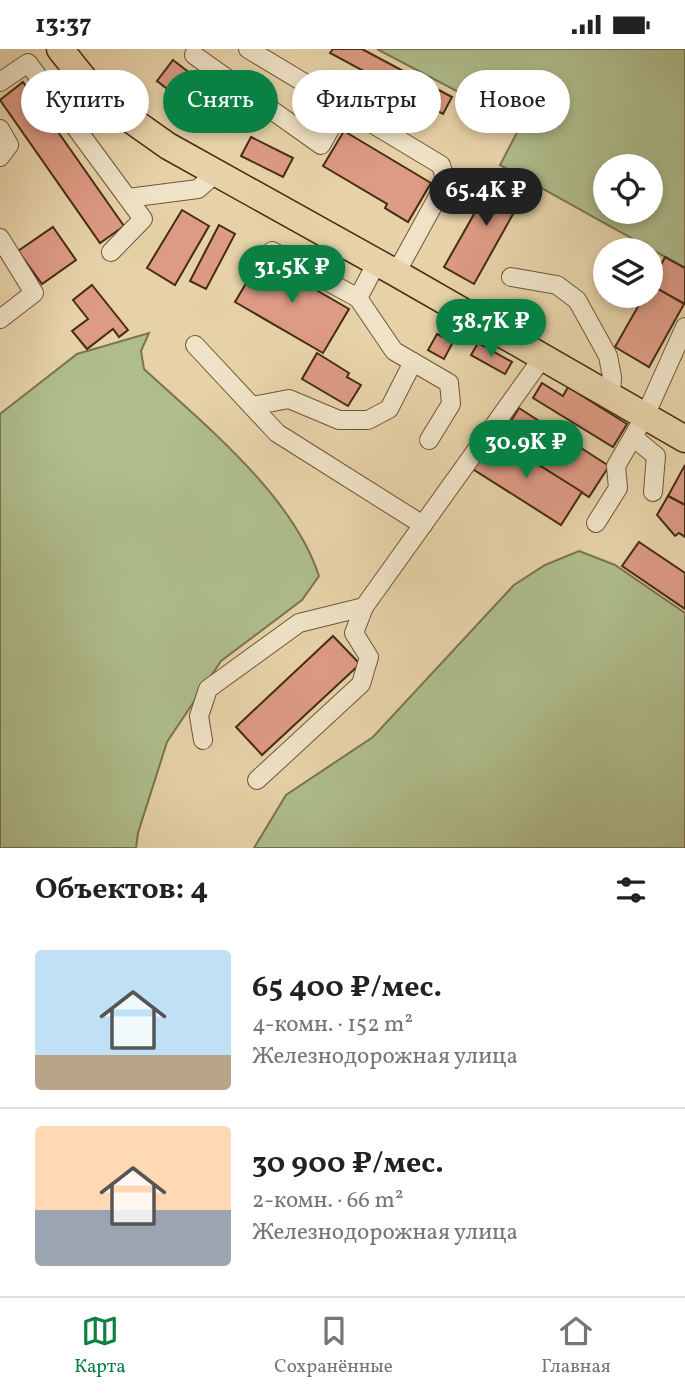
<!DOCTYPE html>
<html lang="ru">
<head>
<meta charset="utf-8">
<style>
	:root { --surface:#fff; --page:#f6f6f6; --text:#222; --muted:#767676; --line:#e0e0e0; --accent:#0b8043 }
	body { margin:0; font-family:Vollkorn,serif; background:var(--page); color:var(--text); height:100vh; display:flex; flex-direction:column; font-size:26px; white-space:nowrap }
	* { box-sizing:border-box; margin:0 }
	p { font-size:23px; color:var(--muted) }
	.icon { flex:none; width:38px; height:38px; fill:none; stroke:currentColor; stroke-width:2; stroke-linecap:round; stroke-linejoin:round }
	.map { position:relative; height:799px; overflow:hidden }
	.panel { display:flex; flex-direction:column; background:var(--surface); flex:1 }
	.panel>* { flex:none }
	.guide { position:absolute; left:21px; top:21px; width:644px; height:63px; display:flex; gap:14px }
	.tools { position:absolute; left:593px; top:105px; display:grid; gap:14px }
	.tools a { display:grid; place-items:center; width:70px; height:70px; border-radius:50%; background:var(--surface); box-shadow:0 4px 10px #0003; font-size:35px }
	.price { position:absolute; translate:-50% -60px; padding:0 16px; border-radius:24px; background:var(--accent); color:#fff; font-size:23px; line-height:46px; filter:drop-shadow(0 2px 4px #0008) }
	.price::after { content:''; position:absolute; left:50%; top:42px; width:21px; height:16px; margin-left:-10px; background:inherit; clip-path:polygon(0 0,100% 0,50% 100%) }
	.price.on { background:#222; color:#fff }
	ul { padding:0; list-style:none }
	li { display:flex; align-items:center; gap:21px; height:175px; padding:0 35px }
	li+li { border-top:2px solid var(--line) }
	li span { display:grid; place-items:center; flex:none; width:196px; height:140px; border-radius:7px; color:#555 }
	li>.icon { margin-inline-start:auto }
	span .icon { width:84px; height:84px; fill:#fffc; stroke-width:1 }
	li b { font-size:30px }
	h2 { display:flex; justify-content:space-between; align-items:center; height:84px; padding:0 35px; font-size:30px }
	.pill { padding:0 24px; border-radius:32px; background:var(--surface); box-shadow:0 4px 10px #0003; font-size:24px; line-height:63px }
	.pill.on { background:var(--accent); color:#fff }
	.status { display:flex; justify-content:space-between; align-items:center; height:49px; padding:0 35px; background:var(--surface); direction:ltr }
	.status svg { height:19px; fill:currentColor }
	.dock { display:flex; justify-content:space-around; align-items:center; height:98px; border-top:2px solid var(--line); background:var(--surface); font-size:19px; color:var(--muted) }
	.dock a { display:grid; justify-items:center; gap:4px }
	.dock .on { color:var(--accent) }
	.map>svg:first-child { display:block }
	.green { fill:#afbd8c; stroke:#7a744f; stroke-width:2; fill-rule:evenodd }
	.building { fill:#dd9a84; stroke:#462c12; stroke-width:2 }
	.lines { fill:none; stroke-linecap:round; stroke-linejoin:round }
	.minor-casing { stroke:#6e5638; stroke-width:20 }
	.highway-casing { stroke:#462c12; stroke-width:29 }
	.minor { stroke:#efe2c6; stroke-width:18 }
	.highway { stroke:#e7d2a8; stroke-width:26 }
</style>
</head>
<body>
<div class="status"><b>13:37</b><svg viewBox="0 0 49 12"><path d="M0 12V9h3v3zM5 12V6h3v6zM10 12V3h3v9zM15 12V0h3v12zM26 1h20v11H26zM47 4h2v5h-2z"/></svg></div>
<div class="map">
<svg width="685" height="799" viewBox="0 0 685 799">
	<rect width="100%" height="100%" fill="#e7d2a8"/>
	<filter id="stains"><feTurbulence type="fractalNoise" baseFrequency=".00286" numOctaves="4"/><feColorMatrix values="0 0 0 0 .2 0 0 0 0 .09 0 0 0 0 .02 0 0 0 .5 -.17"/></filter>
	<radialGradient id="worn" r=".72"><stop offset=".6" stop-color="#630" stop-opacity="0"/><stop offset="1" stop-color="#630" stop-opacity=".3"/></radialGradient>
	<g class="green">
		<path d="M377,0H685V219L500,116L521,76ZM606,117H651V163H606Z"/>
		<path d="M149,284L141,302L144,320C205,376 293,447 319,527L302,551L221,612L167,693L138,784L136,799H0V365L77,305Z"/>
		<polygon points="579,502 615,516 685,564 685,799 254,799 286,746 373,688 514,536 545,516"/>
	</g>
	<g class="building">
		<polygon points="333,0 362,0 452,48 443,65 330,4"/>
		<polygon points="173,11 235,59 219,80 157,32"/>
		<polygon points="23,33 124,177 100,194 0,51"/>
		<polygon points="344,82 431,134 408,173 385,159 387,155 323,117"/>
		<polygon points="251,88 293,109 283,128 241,107"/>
		<polygon points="498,123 527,140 474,235 444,218"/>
		<polygon points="182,161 209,177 175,236 147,219"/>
		<polygon points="219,176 235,185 206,240 190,232"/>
		<polygon points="53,178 76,211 42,235 18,202"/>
		<polygon points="665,208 685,219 685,255 651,236"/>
		<polygon points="261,209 349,260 323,304 235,253"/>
		<polygon points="92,236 128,281 119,288 113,280 87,300 72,282 88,270 73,251"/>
		<polygon points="651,236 684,255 649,318 615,298 644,247 651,247"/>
		<polygon points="437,285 453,293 444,310 428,301"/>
		<polygon points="478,294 512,313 505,325 471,306"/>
		<polygon points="317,304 349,324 347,328 361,336 348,357 302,330"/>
		<polygon points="542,334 563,347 568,338 627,375 613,398 533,349"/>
		<polygon points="519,359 609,417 589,448 499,391"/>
		<polygon points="491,386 582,443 561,476 471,419"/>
		<polygon points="685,416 685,456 668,447"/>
		<polygon points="668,447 685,456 685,488 679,484 675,487 657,466"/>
		<polygon points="639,493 685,524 685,560 622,517"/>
		<polygon points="333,587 360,615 262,706 236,678"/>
	</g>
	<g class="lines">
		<g class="minor-casing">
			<g id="minor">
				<polyline points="248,0 441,116 446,133 396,224"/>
				<polyline points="194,6 321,96 343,57"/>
				<polyline points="0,33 28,14 143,170 111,203"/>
				<polyline points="0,80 9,96 0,108"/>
				<polyline points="128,149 198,140 216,124"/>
				<polyline points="0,189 34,244 0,270"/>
				<polyline points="272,202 358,249 377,213"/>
				<polyline points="511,228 557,236 577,251 608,307 612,328 611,347"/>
				<polyline points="358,249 394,302 449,334 451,355 429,391"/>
				<polyline points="195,296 277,384 423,476"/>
				<polyline points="252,357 289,350 339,371 368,371 389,360 413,313"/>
				<polyline points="633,388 656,407 653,443"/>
				<polyline points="596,474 618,439 616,417 645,367 685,278"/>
				<polyline points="203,691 199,667 208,640 299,574 364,558"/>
				<polyline points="257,731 361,635 369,608 354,584 364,558 543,308"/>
			</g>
		</g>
		<g class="highway-casing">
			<polyline id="highway" points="60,0 84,30 117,61 168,97 396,224 685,390"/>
		</g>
		<use href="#minor" class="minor"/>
		<use href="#highway" class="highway"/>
	</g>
	<rect width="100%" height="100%" filter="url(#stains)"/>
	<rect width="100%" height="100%" fill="url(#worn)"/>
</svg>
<div class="tools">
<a><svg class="icon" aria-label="locate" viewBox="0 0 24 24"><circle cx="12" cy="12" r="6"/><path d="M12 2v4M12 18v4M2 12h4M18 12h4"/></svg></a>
<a><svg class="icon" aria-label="layers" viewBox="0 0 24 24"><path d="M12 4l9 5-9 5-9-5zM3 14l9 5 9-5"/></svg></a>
</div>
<b class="price on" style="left:486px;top:179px">65.4K ₽</b>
<b class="price" style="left:292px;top:256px">31.5K ₽</b>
<b class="price" style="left:491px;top:310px">38.7K ₽</b>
<b class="price" style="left:526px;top:431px">30.9K ₽</b>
<div class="guide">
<a class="pill">Купить</a>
<a class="pill on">Снять</a>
<a class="pill">Фильтры</a>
<a class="pill">Новое</a>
</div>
</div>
<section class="panel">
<h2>Объектов: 4<svg class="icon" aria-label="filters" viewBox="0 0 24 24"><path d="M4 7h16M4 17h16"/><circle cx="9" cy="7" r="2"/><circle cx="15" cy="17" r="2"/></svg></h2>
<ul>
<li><span style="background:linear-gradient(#bfe0f5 75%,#b9a48a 0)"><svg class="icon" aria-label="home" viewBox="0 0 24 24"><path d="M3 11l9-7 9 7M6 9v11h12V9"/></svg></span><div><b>65 400 ₽/мес.</b><p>4-комн. · 152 m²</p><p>Железнодорожная улица</p></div></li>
<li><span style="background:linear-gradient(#ffd9b3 60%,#9aa5b1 0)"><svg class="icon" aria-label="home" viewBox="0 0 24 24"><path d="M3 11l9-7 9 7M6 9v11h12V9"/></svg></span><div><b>30 900 ₽/мес.</b><p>2-комн. · 66 m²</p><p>Железнодорожная улица</p></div></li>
</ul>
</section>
<nav class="dock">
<a class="on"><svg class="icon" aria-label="map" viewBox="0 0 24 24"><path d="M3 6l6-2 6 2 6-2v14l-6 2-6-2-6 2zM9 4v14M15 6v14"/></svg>Карта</a>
<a><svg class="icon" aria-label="saved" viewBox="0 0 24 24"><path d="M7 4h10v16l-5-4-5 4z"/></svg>Сохранённые</a>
<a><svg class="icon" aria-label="home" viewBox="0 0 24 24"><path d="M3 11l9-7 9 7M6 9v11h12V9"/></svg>Главная</a>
</nav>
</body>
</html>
